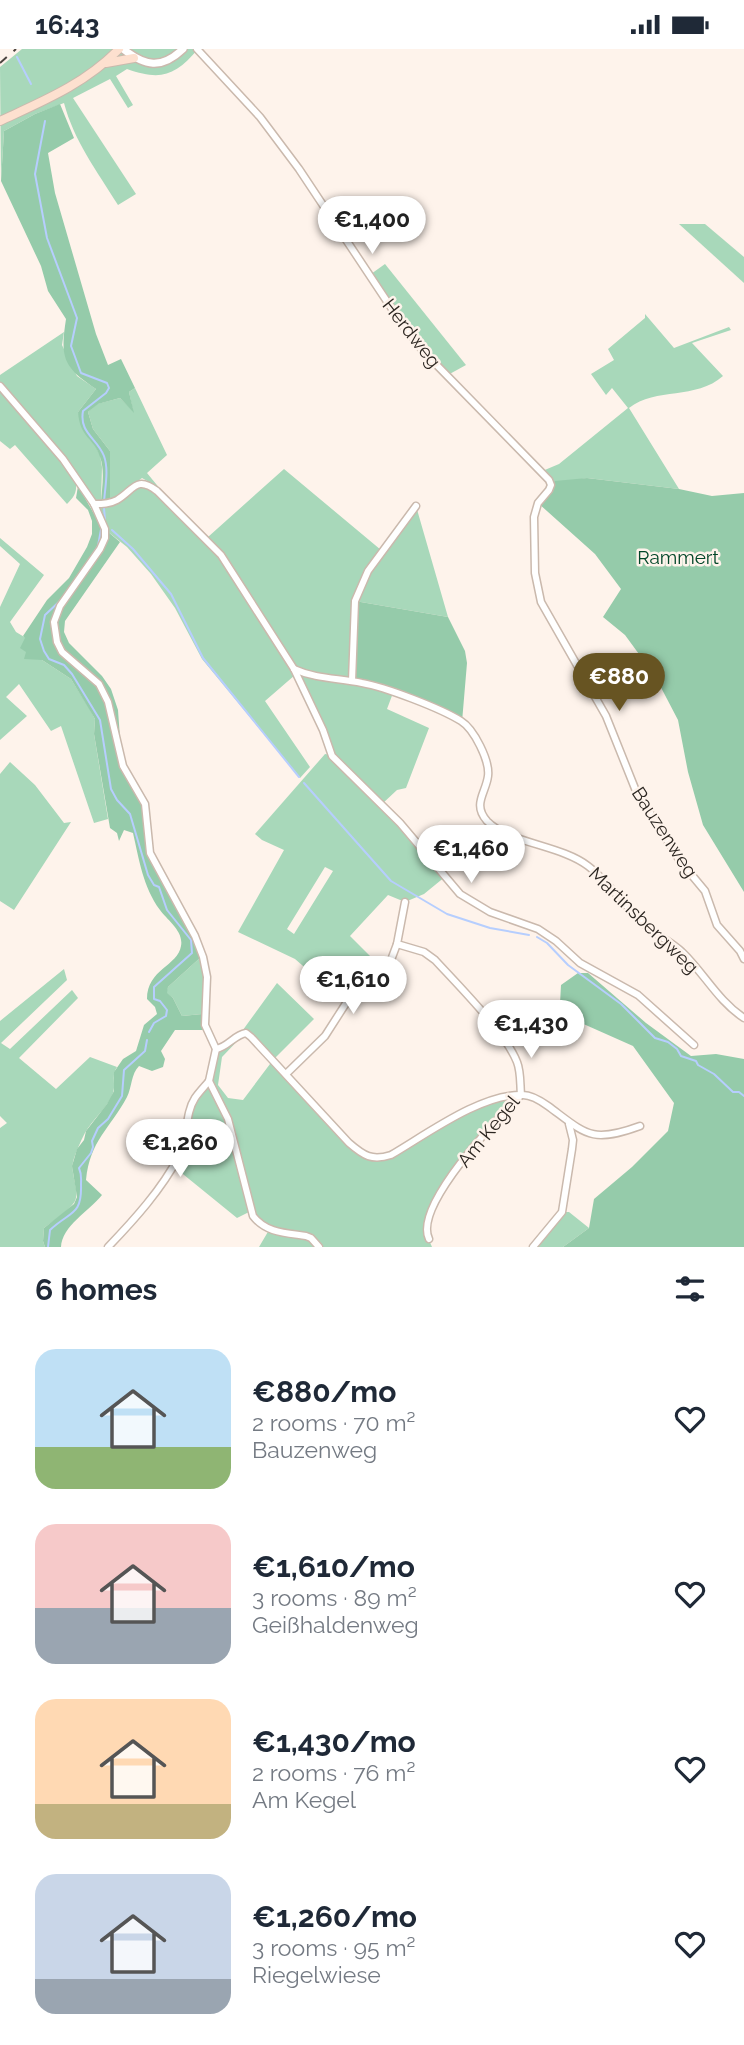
<!DOCTYPE html>
<html lang="en">
<head>
<meta charset="utf-8">
<style>
	:root { --surface:#fff; --page:#f6f6f7; --text:#1f2937; --muted:#747a83; --accent:#675422 }
	body { margin:0; font-family:Raleway,sans-serif; background:var(--page); color:var(--text); height:100vh; display:flex; flex-direction:column; font-size:26px; white-space:nowrap }
	* { box-sizing:border-box; margin:0 }
	p { font-size:23px; color:var(--muted) }
	.icon { flex:none; width:38px; height:38px; fill:none; stroke:currentColor; stroke-width:2; stroke-linecap:round; stroke-linejoin:round }
	.map { position:relative; height:1198px; overflow:hidden }
	.panel { display:flex; flex-direction:column; background:var(--surface); flex:1 }
	.panel>* { flex:none }
	.price { position:absolute; translate:-50% -60px; padding:0 16px; border-radius:24px; background:#fff; color:#222; font-size:23px; line-height:46px; filter:drop-shadow(0 2px 4px #0008) }
	.price::after { content:''; position:absolute; left:50%; top:42px; width:21px; height:16px; margin-left:-10px; background:inherit; clip-path:polygon(0 0,100% 0,50% 100%) }
	.price.on { background:var(--accent); color:#fff }
	ul { padding:0; list-style:none }
	li { display:flex; align-items:center; gap:21px; height:175px; padding:0 35px }
	li span { display:grid; place-items:center; flex:none; width:196px; height:140px; border-radius:21px; color:#555 }
	li>.icon { margin-inline-start:auto }
	span .icon { width:84px; height:84px; fill:#fffc; stroke-width:1 }
	li b { font-size:30px }
	h2 { display:flex; justify-content:space-between; align-items:center; height:84px; padding:0 35px; font-size:30px }
	.status { display:flex; justify-content:space-between; align-items:center; height:49px; padding:0 35px; background:var(--surface); direction:ltr }
	.status svg { height:19px; fill:currentColor }
	.map>svg:first-child { display:block }
	.green { fill:#a8d8ba; fill-rule:evenodd }
	.forest { fill:#95cbaa }
	.lines { fill:none; stroke-linecap:round; stroke-linejoin:round }
	.stream { stroke:#b6cefe; stroke-width:2 }
	.minor-casing { stroke:#cab9ad; stroke-width:9 }
	.tertiary-casing { stroke:#cab9ad; stroke-width:10 }
	.secondary-casing { stroke:#cab9ad; stroke-width:10 }
	.minor { stroke:#fff; stroke-width:6 }
	.tertiary { stroke:#fff; stroke-width:7 }
	.secondary { stroke:#fde0cf; stroke-width:8 }
	.rail { stroke:#4b443f; stroke-width:2; stroke-dasharray:9 9; stroke-linecap:butt }
	.labels { text-anchor:middle; stroke-width:5; stroke-linejoin:round; paint-order:stroke }
	.street-label { font-size:19px; fill:#2c2621; stroke:#fef3eb }
	.park-label { font-size:19px; fill:#004628; stroke:#fef3eb }
</style>
</head>
<body>
<div class="status"><b>16:43</b><svg viewBox="0 0 49 12"><path d="M0 12V9h3v3zM5 12V6h3v6zM10 12V3h3v9zM15 12V0h3v12zM26 1h20v11H26zM47 4h2v5h-2z"/></svg></div>
<div class="map">
<svg width="744" height="1198" viewBox="0 0 744 1198">
	<rect width="100%" height="100%" fill="#fef3eb"/>
	<g class="green">
		<path d="M22,0H198C175,27 161,32 127,20L116,27L133,56L128,59L110,30L73,49L136,145L118,156C97,122 74,92 64,54L35,65L4,82L1,132L0,18Z"/>
		<polygon points="679,175 705,175 744,208 744,234"/>
		<polygon points="385,215 466,316 446,327 404,274 371,225"/>
		<path d="M645,265L674,299L729,278L731,281L692,294L723,327C696,351 656,338 629,359L679,440L587,429L551,436L540,423L559,415L628,359L612,339L606,346L591,325L614,311L608,300L645,269Z"/>
		<polygon points="64,283 62,296 77,327 96,340 78,363 100,406 102,418 101,453 90,448 54,394 0,333 0,326"/>
		<polygon points="135,339 167,406 147,424 170,452 149,433 142,429 110,453 110,402 93,380 88,363 97,355 120,349 133,362 129,343"/>
		<path d="M0,341C15,358 74,417 76,435C77,444 73,449 67,455L15,396L10,400L0,392Z"/>
		<path d="M284,420L381,501L416,457L448,568L355,552L393,644L387,660L429,679L406,739L397,741L382,755L446,827L424,845L405,853L388,846L350,887L384,921L346,954L295,910L238,883L284,801L262,791L255,785L325,705L331,706L298,631L208,488ZM325,818L333,822L294,885L287,880Z"/>
		<path d="M148,437L220,507L226,517L225,521L227,520L295,626L265,652L310,718L300,729L202,610L175,559L151,525L127,498L107,482L98,458C117,454 128,439 148,437Z"/>
		<polygon points="0,489 44,526 10,573 16,583 26,589 42,611 71,630 89,659 95,670 94,685 108,770 94,774 61,677 51,682 19,635 6,648 27,667 0,691 0,558 20,515 0,497"/>
		<polygon points="10,713 35,736 64,774 71,773 14,861 0,852 0,725"/>
		<polygon points="201,908 205,927 202,965 182,967 173,949 166,944 168,938"/>
		<path d="M64,920L67,931L1,994L10,1000L72,941L78,949L19,1009L56,1040L90,1008L117,1018C111,1026 116,1035 113,1044C108,1058 96,1067 88,1079C83,1086 75,1105 73,1113C70,1126 82,1145 73,1155C66,1164 53,1172 44,1179L43,1192L45,1198H0V1079L7,1074L0,1067V972Z"/>
		<path d="M277,934L314,970L273,1011L349,1094L378,1110L475,1058L521,1046L445,1137L426,1184L432,1198H259L269,1181L251,1162L237,1169L173,1117L179,1107L194,1050L209,1032L215,1004L240,985ZM245,984L273,1011L243,1051L228,1049L218,1036L222,1008Z"/>
		<polygon points="562,1163 569,1163 589,1179 563,1198 533,1198"/>
	</g>
	<g class="forest">
		<path d="M60,55L74,89L48,104L55,144L96,285L108,316L121,310L135,339L129,343L134,364L120,349L98,355L88,363L93,380L110,402V453H101C102,439 105,421 100,408C94,388 80,390 78,363L96,340C63,318 60,309 66,270L48,242L41,217L1,132L4,82L35,65Z"/>
		<polygon points="587,429 679,440 712,447 744,444 744,843 703,776 688,723 678,671 655,627 625,586 603,568 621,540 595,505 538,454 555,432"/>
		<path d="M78,437L101,477L120,493L65,572L64,583L69,594L102,627L111,640L118,661L122,717L144,755L146,791L194,887L201,908L168,938L167,944L173,949L182,967L202,965L204,981H175L161,1002L165,1010L163,1018L152,1022L139,1017C131,1025 132,1038 127,1048C110,1080 90,1091 86,1131L102,1146C89,1162 62,1177 61,1198H45L43,1192L44,1179L74,1155L77,1148L72,1117L77,1100L84,1091L86,1082L107,1055L114,1042V1023L123,1010L136,1002L144,976L157,965L155,958L147,950C147,920 178,917 181,897C184,882 167,871 160,861C143,838 139,810 133,784L124,781L119,792L117,784L110,779L94,685L95,670L71,630L42,611L24,610L26,603L20,599L25,589L23,587L47,551L69,529L87,498L92,485V472L88,461L76,449Z"/>
		<polygon points="355,552 448,568 465,602 467,614 462,673 415,652 352,632"/>
		<polygon points="578,924 588,924 646,974 691,1007 716,1005 744,1010 744,1198 563,1198 589,1179 594,1150 632,1118 668,1082 674,1054 633,997 570,969 560,955 561,936"/>
	</g>
	<g class="lines">
		<g class="stream">
			<polyline points="17,8 31,35"/>
			<path d="M45,72L35,125L47,189L77,269L71,297L81,324L107,334L109,339L106,344L83,362C79,384 97,389 104,407C109,421 105,438 104,453"/>
			<polyline points="104,459 105,471"/>
			<polyline points="112,481 133,500 171,545 203,609 299,728"/>
			<polyline points="83,520 98,497 102,475"/>
			<polyline points="62,550 45,566 40,590 44,602 49,610 64,616 72,625 100,671 111,740 117,751 130,765 148,826 154,836 159,838 167,861 191,891 192,904 154,938 154,950 160,952 167,961 166,967 154,974 149,983"/>
			<polyline points="304,734 391,832 447,865 490,879 529,886"/>
			<polyline points="537,888 547,894 568,916 621,955 655,989 668,993 677,1000 681,1007 696,1012 698,1016 714,1025 733,1043 739,1043 744,1047"/>
			<path d="M48,1198L50,1181C70,1162 82,1167 81,1136C81,1129 82,1126 79,1119L91,1104L93,1098L92,1092L98,1079L108,1070L122,1047L124,1021L145,1002L147,991"/>
		</g>
		<g class="minor-casing">
			<g id="minor">
				<polyline points="197,0 260,68 299,120 402,275 423,302 549,431 551,436 549,441 538,454 534,468 535,524 541,553 606,667 636,742 680,812 705,842 717,876 740,902 744,910"/>
				<path d="M0,337L63,410L94,455L105,480V489L100,500L60,557L54,573L57,593L62,603L99,635L108,653L123,717L145,755L150,804L195,887L203,908L207,928L205,976L216,1000L209,1032L228,1070L253,1167C266,1184 286,1184 306,1187L311,1189L319,1198"/>
				<path d="M94,455C102,455 110,455 117,451C134,441 136,426 157,442L221,506L294,620L323,681L332,707L400,774L460,845L490,863L538,880L556,892L580,914L638,946L694,996"/>
				<path d="M294,620C316,630 338,629 362,634C385,638 440,659 461,672C474,680 490,712 488,727C486,744 472,755 487,772C508,794 561,796 588,817C609,833 624,857 644,875C655,886 671,892 682,903C704,924 718,952 744,969"/>
				<polyline points="352,632 355,552 368,522 416,457"/>
				<path d="M405,853L397,895L424,903L435,911C457,935 506,984 517,1013C521,1023 520,1035 521,1046C498,1069 413,1157 429,1190"/>
				<path d="M216,1000C228,998 234,986 246,984L251,988L349,1094C364,1107 372,1112 391,1106C427,1085 482,1044 523,1046C532,1046 541,1052 548,1057C586,1085 591,1095 640,1077"/>
				<polyline points="286,1025 325,987 350,948 384,921 391,911 397,895"/>
				<path d="M108,1198C134,1171 162,1140 179,1107C189,1089 184,1066 195,1049C199,1043 205,1037 209,1032"/>
				<polyline points="533,1198 562,1163 572,1100 573,1091 569,1075"/>
			</g>
		</g>
		<g class="tertiary-casing">
			<path id="tertiary" d="M123,0C145,17 161,21 183,0"/>
		</g>
		<g class="secondary-casing">
			<g id="secondary">
				<polyline points="106,14 134,9"/>
				<path d="M0,72C43,52 85,35 119,0"/>
			</g>
		</g>
		<use href="#minor" class="minor"/>
		<use href="#tertiary" class="tertiary"/>
		<use href="#secondary" class="secondary"/>
		<polyline class="rail" points="0,14 16,0"/>
	</g>
	<g class="labels">
		<g class="street-label">
			<text transform="translate(412 284) rotate(52)" y="7">Herdweg</text>
			<text transform="translate(665 783) rotate(57)" y="7">Bauzenweg</text>
			<text transform="translate(644 871) rotate(44)" y="7">Martinsbergweg</text>
			<text transform="translate(488 1082) rotate(-51)" y="7">Am Kegel</text>
		</g>
		<g class="park-label">
			<text x="678" y="515">Rammert</text>
		</g>
	</g>
</svg>
<b class="price" style="left:372px;top:207px">€1,400</b>
<b class="price on" style="left:619px;top:664px">€880</b>
<b class="price" style="left:471px;top:836px">€1,460</b>
<b class="price" style="left:353px;top:967px">€1,610</b>
<b class="price" style="left:531px;top:1011px">€1,430</b>
<b class="price" style="left:180px;top:1130px">€1,260</b>
</div>
<section class="panel">
<h2>6 homes<svg class="icon" aria-label="filters" viewBox="0 0 24 24"><path d="M4 7h16M4 17h16"/><circle cx="9" cy="7" r="2"/><circle cx="15" cy="17" r="2"/></svg></h2>
<ul>
<li><span style="background:linear-gradient(#bfe0f5 70%,#8fb573 0)"><svg class="icon" aria-label="home" viewBox="0 0 24 24"><path d="M3 11l9-7 9 7M6 9v11h12V9"/></svg></span><div><b>€880/mo</b><p>2 rooms · 70 m²</p><p>Bauzenweg</p></div><svg class="icon" aria-label="heart" viewBox="0 0 24 24"><path d="M12 20l-8-8c-3-5 5-10 8-4 3-6 11-1 8 4z"/></svg></li>
<li><span style="background:linear-gradient(#f6c9c9 60%,#9aa5b1 0)"><svg class="icon" aria-label="home" viewBox="0 0 24 24"><path d="M3 11l9-7 9 7M6 9v11h12V9"/></svg></span><div><b>€1,610/mo</b><p>3 rooms · 89 m²</p><p>Geißhaldenweg</p></div><svg class="icon" aria-label="heart" viewBox="0 0 24 24"><path d="M12 20l-8-8c-3-5 5-10 8-4 3-6 11-1 8 4z"/></svg></li>
<li><span style="background:linear-gradient(#ffd9b3 75%,#c2b280 0)"><svg class="icon" aria-label="home" viewBox="0 0 24 24"><path d="M3 11l9-7 9 7M6 9v11h12V9"/></svg></span><div><b>€1,430/mo</b><p>2 rooms · 76 m²</p><p>Am Kegel</p></div><svg class="icon" aria-label="heart" viewBox="0 0 24 24"><path d="M12 20l-8-8c-3-5 5-10 8-4 3-6 11-1 8 4z"/></svg></li>
<li><span style="background:linear-gradient(#c9d6e8 75%,#9aa5b1 0)"><svg class="icon" aria-label="home" viewBox="0 0 24 24"><path d="M3 11l9-7 9 7M6 9v11h12V9"/></svg></span><div><b>€1,260/mo</b><p>3 rooms · 95 m²</p><p>Riegelwiese</p></div><svg class="icon" aria-label="heart" viewBox="0 0 24 24"><path d="M12 20l-8-8c-3-5 5-10 8-4 3-6 11-1 8 4z"/></svg></li>
</ul>
</section>
</body>
</html>
